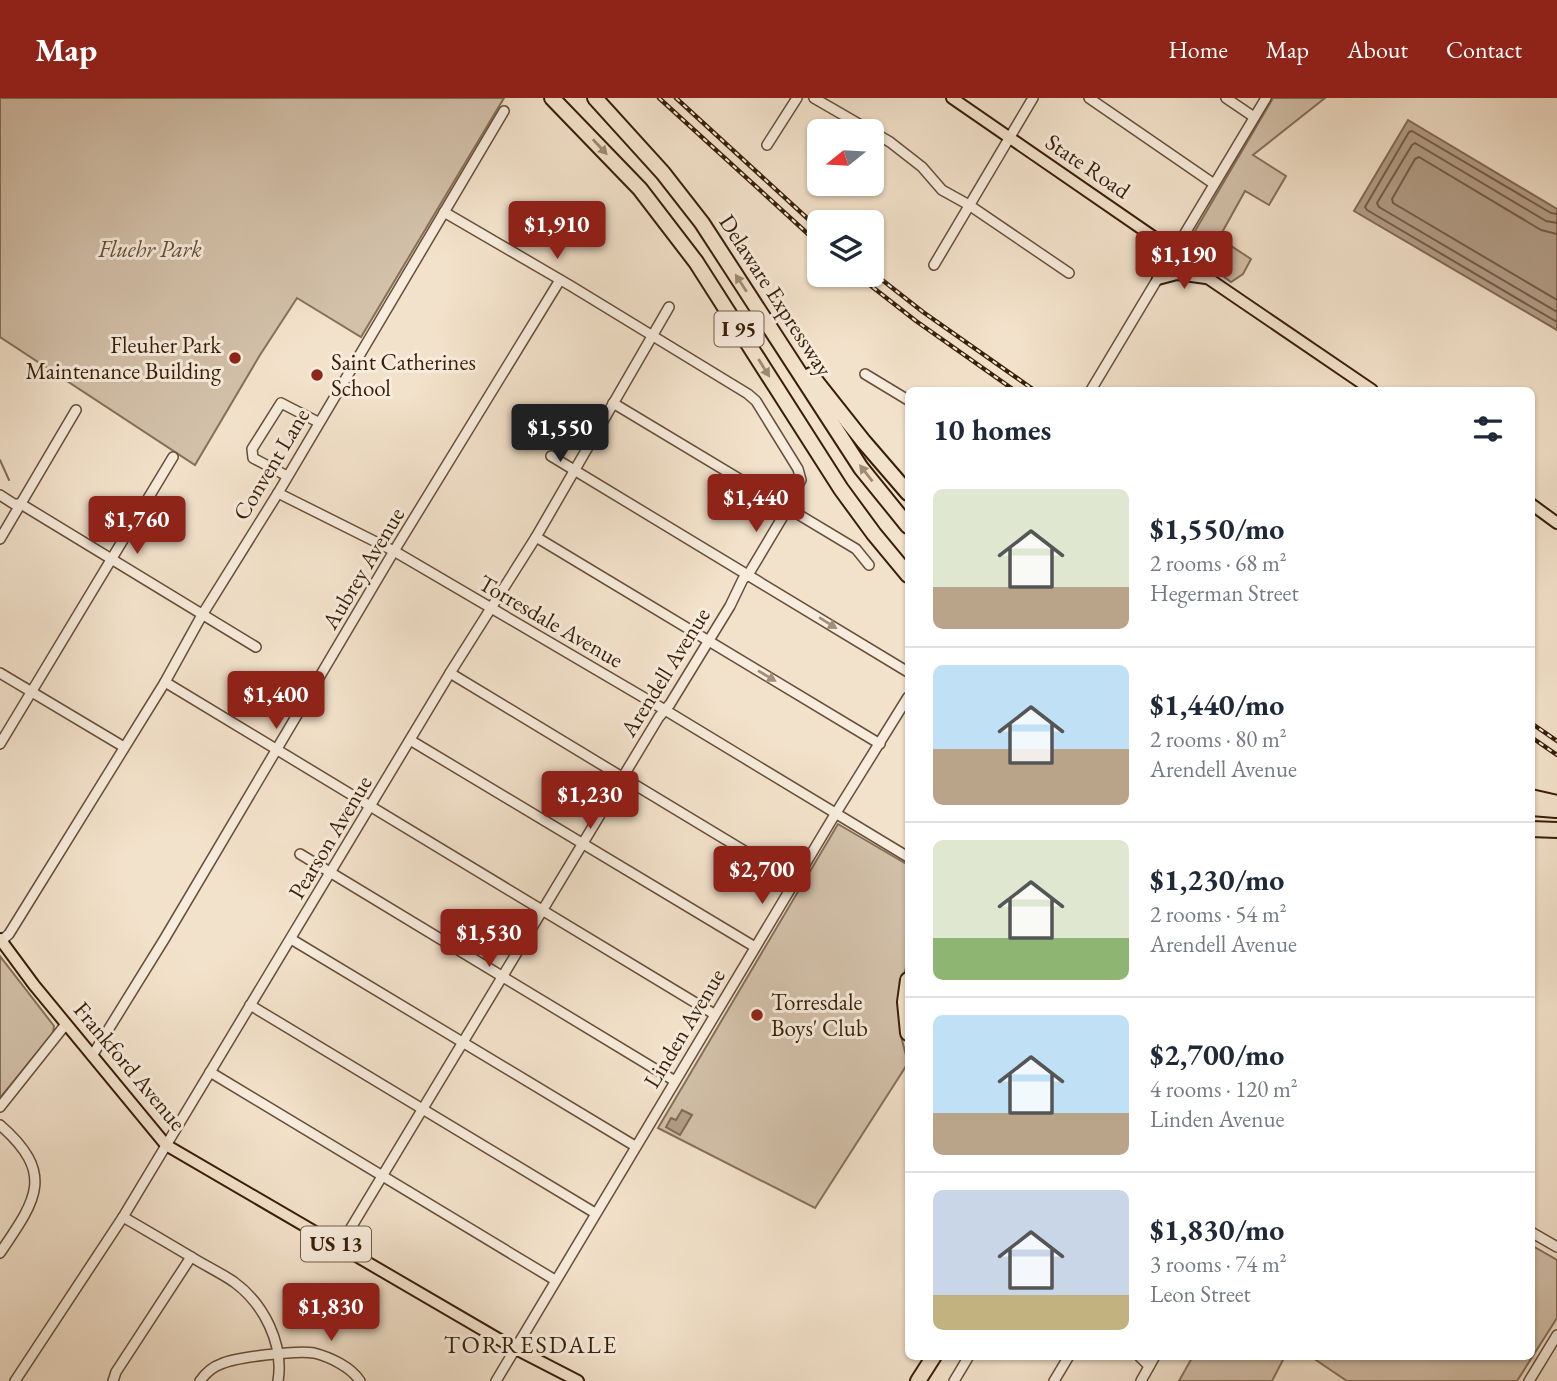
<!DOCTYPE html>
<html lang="en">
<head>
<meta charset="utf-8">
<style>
	:root { --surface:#fff; --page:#f2f2f3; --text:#1f2937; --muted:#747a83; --line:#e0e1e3; --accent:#8f2418 }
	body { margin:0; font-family:"EB Garamond",serif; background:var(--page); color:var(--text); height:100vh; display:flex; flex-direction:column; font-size:26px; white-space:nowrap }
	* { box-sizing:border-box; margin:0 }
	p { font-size:23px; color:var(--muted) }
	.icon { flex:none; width:38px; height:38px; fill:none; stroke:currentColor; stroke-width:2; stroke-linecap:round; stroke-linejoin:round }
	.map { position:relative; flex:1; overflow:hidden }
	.sheet { position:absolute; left:905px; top:289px; width:630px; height:973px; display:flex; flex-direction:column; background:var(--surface); border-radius:10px; box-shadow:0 2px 5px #0004 }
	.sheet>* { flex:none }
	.needle { width:46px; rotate:252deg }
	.buttons { position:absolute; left:807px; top:21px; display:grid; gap:14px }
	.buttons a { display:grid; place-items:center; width:77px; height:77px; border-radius:10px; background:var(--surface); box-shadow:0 2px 5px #0004; font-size:35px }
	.price { position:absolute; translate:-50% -60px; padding:0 16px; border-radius:7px; background:var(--accent); color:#fff; font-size:23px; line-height:46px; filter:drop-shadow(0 2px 4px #0008) }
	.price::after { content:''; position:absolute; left:50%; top:42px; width:21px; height:16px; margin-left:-10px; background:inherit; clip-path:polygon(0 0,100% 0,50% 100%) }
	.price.current { background:#222; color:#fff }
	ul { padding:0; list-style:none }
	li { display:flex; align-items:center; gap:21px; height:175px; padding:0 28px }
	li+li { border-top:2px solid var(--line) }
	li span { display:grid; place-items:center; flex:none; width:196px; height:140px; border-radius:10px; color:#555 }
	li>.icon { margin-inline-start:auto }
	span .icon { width:84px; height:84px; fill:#fffc; stroke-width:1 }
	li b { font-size:30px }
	h2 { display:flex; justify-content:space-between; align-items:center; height:84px; padding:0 28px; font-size:30px }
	header { display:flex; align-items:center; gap:42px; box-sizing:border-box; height:98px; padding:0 35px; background:var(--accent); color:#fff }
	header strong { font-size:33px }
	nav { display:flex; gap:38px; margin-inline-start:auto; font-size:24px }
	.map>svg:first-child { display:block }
	.green { fill:#d3c1aa; stroke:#867059; stroke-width:2 }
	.water { fill:#b39f89; stroke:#826b55; stroke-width:2 }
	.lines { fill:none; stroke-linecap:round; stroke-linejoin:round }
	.shore { stroke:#765e48; stroke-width:2 }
	.stream { stroke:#826b55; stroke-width:2 }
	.minor-casing { stroke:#674f39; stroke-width:12 }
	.major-casing { stroke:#381e08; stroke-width:14 }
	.highway-casing { stroke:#381e08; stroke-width:18 }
	.minor { stroke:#f7ecdd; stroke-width:9 }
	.major { stroke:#f3e2cb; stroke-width:10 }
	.highway { stroke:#f3e2cb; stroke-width:14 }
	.rail-casing { stroke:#381e08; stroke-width:4.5 }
	.rail { stroke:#f7ecdd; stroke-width:2; stroke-dasharray:5; stroke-linecap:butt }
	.oneway { fill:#9f8a73 }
	.oneway2 { fill:#a18f7d }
	.poi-dot { fill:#8f2418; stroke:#f7ecdd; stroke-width:2.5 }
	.labels { text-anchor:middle; stroke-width:6; stroke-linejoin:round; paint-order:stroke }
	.shield { fill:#f7ecdd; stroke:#715c48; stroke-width:2 }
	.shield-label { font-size:21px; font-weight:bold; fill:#381e08 }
	.street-label { font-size:23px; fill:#381e08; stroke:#f7ecdd }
	.park-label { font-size:23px; font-style:italic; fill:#664f39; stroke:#f7ecdd }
	.poi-label { font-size:23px; fill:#381e08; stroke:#f7ecdd; text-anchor:start }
	.neighbourhood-label { font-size:24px; letter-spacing:2px; fill:#381e08; stroke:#f7ecdd }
</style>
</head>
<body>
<header>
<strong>Map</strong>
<nav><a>Home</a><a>Map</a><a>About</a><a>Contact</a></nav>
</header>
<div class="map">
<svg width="1557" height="1283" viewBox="0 0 1557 1283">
	<rect width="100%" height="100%" fill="#f3e2cb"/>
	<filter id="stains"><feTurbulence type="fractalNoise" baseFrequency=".00286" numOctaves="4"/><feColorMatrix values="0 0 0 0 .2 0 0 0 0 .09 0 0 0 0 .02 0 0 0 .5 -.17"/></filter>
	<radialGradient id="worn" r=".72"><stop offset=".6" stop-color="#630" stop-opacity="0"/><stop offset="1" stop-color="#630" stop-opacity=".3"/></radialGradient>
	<g class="green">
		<polygon points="0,0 504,0 361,239 297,200 260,257 195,367 0,239"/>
		<polygon points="1273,0 1325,0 1253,57 1286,78 1269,107 1245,93 1219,140 1251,161 1243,176 1231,184 1185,150"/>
		<polygon points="838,726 908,767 908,860 900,895 901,938 908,965 815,1110 658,1030"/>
		<polygon points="0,858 54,928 53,935 0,1000"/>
		<polygon points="1531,1147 1557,1162 1557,1220 1517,1283 1347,1283 1310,1258 1531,1258"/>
		<polygon points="1193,1258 1285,1258 1272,1283 1179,1283"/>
	</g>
	<g class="water">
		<polygon points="1408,22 1557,111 1557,232 1354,113"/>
		<polygon points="682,1012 692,1017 680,1037 666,1029 671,1020 676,1022"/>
	</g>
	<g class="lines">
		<g class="shore">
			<polyline points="1557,116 1551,115 1412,33 1409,34 1365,109 1367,112 1557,224"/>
			<polyline points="1557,125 1546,123 1415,45 1412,47 1377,105 1379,109 1557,214"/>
			<polyline points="1557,136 1541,132 1419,59 1415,61 1392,101 1393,105 1557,202"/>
		</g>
		<polyline class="stream" points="0,362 9,382"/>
		<g class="minor-casing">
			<g id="minor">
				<polyline points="814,0 890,44 922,69 942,92 969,107 1069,175"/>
				<polyline points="1089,0 1214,86"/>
				<polyline points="1226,0 1254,19"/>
				<polyline points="767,47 797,0"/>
				<polyline points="934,167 1033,0"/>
				<polyline points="865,276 908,302"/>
				<polyline points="1091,292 1266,0"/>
				<polyline points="613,305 856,451 869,467"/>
				<polyline points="551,358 908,574"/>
				<polyline points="287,378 253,360 252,351 281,305 318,324"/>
				<polyline points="278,395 394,453 665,612 908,759"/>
				<polyline points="0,397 14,406 21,406 256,549"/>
				<polyline points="536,439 880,646"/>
				<polyline points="0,441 76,312"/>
				<polyline points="0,575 124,649"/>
				<polyline points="450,575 794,783"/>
				<polyline points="165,584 714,916"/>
				<polyline points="410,642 755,849"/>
				<polyline points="0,646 173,359"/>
				<polyline points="300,756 675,983"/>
				<polyline points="291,841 635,1048"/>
				<polyline points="1,843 9,836 165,584 202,517 278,395 504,13"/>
				<polyline points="250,907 595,1115"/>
				<polyline points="92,958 165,840 394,453 560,182"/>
				<polyline points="210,974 555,1182"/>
				<polyline points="0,1009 66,926"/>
				<path d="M0,1027C56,1076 36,1102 0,1155"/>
				<path d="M123,1119C146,1132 169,1146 193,1160C206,1168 221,1175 234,1184C264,1206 284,1246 278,1283"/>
				<polyline points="1531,1134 1557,1149"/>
				<polyline points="340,1148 659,619 670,606 730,508 743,481 748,477 788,410 789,404 801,382 798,371 756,303 748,296 571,188 444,114"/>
				<polyline points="1139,1258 1149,1268"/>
				<polyline points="15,1283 123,1119 450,575 536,439 669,209"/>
				<polyline points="113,1283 116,1274 191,1159"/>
				<path d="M200,1283C205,1276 212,1269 221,1266C236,1259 298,1252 314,1255C330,1259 351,1269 360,1283"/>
				<polyline points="496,1283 831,723 908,599"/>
				<polyline points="954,1283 969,1258"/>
				<polyline points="1054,1283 1069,1258"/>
				<polyline points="1141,1283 1155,1258"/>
				<polyline points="1529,1283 1557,1237"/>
			</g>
		</g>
		<g class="major-casing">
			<g id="major">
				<polyline points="952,0 1174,153 1190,168 1372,292"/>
				<polyline points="1158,181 1177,176 1206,180"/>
				<polyline points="1531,406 1557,425"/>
				<polyline points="0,841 34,887 166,1047 514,1250 578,1283"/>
			</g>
		</g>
		<g class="highway-casing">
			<g id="highway">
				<polyline points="552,0 640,91 696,164 841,391 874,436 908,477"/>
				<polyline points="595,0 663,75 702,125 861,370 908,428"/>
				<polyline points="811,277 864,344 908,395"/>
				<polyline points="1531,699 1557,705"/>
				<polyline points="1531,710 1556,712"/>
				<polyline points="1531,731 1557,732"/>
				<polyline points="908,882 905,904 908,935"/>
				<polyline points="918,1283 934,1258"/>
			</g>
		</g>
		<use href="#minor" class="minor"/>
		<use href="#major" class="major"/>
		<use href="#highway" class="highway"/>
		<g class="rail-casing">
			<g id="rail">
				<polyline points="659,0 819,146"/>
				<polyline points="676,0 819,131"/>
				<polyline points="872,174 923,214 1034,292"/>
				<polyline points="857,177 916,223 1014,292"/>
				<polyline points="1531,625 1557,643"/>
				<polyline points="1531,639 1557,657"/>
			</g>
		</g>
		<use href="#rail" class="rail"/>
	</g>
	<defs><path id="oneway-solid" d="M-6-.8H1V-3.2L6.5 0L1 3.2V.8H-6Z" transform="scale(1.75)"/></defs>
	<g class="oneway">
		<use href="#oneway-solid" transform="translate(600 49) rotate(47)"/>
		<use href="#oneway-solid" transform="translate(741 185) rotate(-123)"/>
		<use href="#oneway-solid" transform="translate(764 270) rotate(58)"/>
		<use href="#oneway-solid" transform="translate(866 375) rotate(-128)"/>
	</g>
	<g class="oneway2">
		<use href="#oneway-solid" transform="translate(828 525) rotate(32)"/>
		<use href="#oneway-solid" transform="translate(767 578) rotate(31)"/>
	</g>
	<g class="poi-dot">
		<circle cx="235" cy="260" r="7"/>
		<circle cx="317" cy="277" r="7"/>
		<circle cx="757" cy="917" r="7"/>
	</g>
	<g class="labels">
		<g class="shield">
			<rect x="714.5" y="213.5" width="49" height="35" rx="5"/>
			<rect x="301" y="1128.5" width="70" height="35" rx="5"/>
		</g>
		<g class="shield-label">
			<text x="739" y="238">I 95</text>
			<text x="336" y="1153">US 13</text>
		</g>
		<g class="street-label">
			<text transform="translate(1088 68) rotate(34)" y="8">State Road</text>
			<text transform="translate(776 197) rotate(57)" y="8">Delaware Expressway</text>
			<text transform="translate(271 366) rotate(-59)" y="8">Convent Lane</text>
			<text transform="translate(363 470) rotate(-59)" y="8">Aubrey Avenue</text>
			<text transform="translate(551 523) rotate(30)" y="8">Torresdale Avenue</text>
			<text transform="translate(665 574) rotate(-58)" y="8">Arendell Avenue</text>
			<text transform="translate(330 739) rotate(-59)" y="8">Pearson Avenue</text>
			<text transform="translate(684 930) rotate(-59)" y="8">Linden Avenue</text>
			<text transform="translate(130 968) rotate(50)" y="8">Frankford Avenue</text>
		</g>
		<g class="park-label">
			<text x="150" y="159">Fluehr Park</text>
		</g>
		<g class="poi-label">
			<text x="221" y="255" text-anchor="end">Fleuher Park<tspan x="221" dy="26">Maintenance Building</tspan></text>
			<text x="331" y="272">Saint Catherines<tspan x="331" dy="26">School</tspan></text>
			<text x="771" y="912">Torresdale<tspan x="771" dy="26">Boys' Club</tspan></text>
		</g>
		<g class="neighbourhood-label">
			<text x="531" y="1255">TORRESDALE</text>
		</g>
	</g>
	<rect width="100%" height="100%" filter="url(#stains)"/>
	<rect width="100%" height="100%" fill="url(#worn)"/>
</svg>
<div class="buttons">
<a><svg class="needle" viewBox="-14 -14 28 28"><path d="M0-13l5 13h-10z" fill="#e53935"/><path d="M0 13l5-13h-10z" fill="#747a83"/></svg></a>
<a><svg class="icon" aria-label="layers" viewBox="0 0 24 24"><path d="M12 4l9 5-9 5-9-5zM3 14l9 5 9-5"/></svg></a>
</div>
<b class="price" style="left:557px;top:163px">$1,910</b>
<b class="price" style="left:1184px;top:193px">$1,190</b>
<b class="price current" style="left:560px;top:366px">$1,550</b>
<b class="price" style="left:756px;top:436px">$1,440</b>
<b class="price" style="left:137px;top:458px">$1,760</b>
<b class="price" style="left:276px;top:633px">$1,400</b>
<b class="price" style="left:590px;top:733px">$1,230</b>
<b class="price" style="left:762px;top:808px">$2,700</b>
<b class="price" style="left:489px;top:871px">$1,530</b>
<b class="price" style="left:331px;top:1245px">$1,830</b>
<section class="sheet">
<h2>10 homes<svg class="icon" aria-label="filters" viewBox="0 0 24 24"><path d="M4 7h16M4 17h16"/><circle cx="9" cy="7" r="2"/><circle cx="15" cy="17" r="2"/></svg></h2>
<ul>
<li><span style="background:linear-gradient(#dfe7d0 70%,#b9a48a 0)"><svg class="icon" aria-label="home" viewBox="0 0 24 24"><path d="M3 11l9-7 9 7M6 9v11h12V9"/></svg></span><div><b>$1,550/mo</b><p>2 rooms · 68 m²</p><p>Hegerman Street</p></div></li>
<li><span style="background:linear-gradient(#bfe0f5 60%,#b9a48a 0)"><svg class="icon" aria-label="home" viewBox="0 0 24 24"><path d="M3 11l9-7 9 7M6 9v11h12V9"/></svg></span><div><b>$1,440/mo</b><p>2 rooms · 80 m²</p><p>Arendell Avenue</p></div></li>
<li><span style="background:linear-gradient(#dfe7d0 70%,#8fb573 0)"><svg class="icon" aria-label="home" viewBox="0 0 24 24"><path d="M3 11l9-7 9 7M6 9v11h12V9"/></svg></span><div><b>$1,230/mo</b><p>2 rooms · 54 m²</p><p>Arendell Avenue</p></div></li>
<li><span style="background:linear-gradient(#bfe0f5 70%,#b9a48a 0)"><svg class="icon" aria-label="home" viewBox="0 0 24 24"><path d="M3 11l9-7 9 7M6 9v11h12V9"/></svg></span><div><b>$2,700/mo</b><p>4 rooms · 120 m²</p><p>Linden Avenue</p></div></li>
<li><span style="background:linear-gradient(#c9d6e8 75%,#c2b280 0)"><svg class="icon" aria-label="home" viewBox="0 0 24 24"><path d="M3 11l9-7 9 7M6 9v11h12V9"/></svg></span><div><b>$1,830/mo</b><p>3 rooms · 74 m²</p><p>Leon Street</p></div></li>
</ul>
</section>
</div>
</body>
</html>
